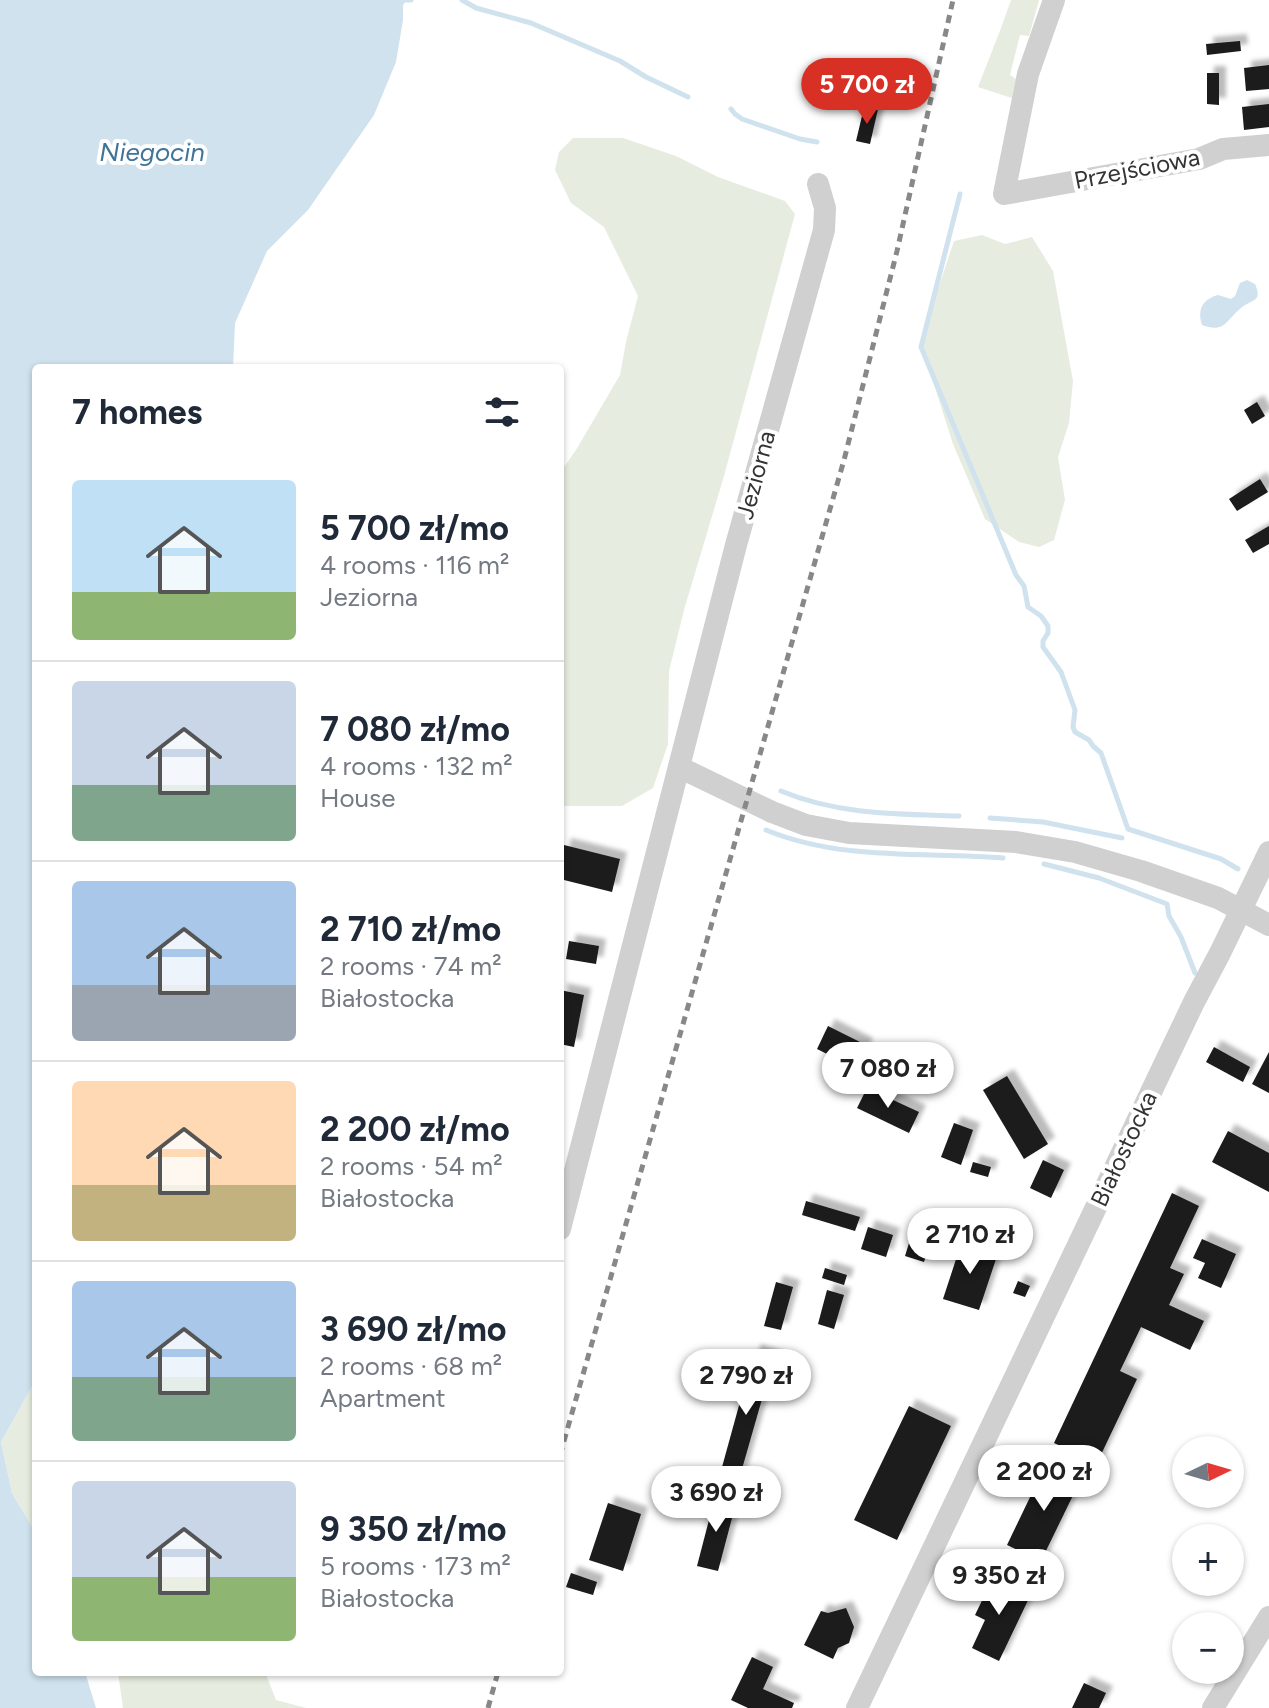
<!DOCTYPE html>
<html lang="en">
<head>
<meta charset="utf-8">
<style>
	:root { --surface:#fff; --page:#f6f6f7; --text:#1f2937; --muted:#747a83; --line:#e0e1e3; --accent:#d93025 }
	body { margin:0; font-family:Figtree,sans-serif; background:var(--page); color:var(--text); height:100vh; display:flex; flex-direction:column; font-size:30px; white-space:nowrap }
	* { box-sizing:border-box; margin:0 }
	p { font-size:26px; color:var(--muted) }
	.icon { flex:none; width:44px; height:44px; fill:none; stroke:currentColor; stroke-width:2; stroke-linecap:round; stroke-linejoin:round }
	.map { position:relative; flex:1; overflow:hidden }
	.details { position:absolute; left:32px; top:364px; width:532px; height:1312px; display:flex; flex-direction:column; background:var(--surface); border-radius:8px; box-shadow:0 2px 6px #0004 }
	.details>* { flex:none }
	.needle { width:52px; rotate:85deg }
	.controls { position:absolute; left:1172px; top:1436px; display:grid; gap:16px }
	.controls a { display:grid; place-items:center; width:72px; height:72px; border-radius:50%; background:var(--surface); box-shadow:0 2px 6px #0004; font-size:40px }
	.price { position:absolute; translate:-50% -68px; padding:0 18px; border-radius:28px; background:#fff; color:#222; font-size:26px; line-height:52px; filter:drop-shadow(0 2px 4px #0008) }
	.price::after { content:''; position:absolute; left:50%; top:48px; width:24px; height:18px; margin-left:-12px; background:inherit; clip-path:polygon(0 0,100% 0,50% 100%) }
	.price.active { background:var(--accent); color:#fff }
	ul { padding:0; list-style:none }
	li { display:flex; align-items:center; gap:24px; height:200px; padding:0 40px }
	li+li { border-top:2px solid var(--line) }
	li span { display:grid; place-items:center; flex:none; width:224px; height:160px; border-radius:8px; color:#555 }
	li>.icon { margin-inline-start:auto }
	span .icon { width:96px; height:96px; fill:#fffc; stroke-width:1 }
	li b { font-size:34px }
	h2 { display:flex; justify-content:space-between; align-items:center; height:96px; padding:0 40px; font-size:34px }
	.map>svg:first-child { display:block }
	.green { fill:#e6ecdf }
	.water { fill:#cfe2ee }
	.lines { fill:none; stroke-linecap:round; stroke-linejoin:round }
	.stream { stroke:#cfe2ee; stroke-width:5 }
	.building { fill:#1a1a1a; filter:url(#shadow) }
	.minor { stroke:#d0d0d0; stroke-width:22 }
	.rail { stroke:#888; stroke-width:5; stroke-dasharray:8 6; stroke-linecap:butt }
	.labels { text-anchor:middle; stroke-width:8; stroke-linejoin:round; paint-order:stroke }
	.street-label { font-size:24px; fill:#333; stroke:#fff }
	.water-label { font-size:26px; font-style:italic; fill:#3f7597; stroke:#fff }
</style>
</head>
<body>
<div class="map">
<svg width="1269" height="1708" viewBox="0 0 1269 1708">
	<defs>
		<filter id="shadow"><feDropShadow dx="7" dy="-7" stdDeviation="2" flood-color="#0004"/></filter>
	</defs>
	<rect width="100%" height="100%" fill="#fff"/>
	<g class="green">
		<polygon points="1011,0 1039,0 1029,36 1020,35 1010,75 1016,79 1012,98 978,87 1001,28"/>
		<polygon points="573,138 623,138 676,156 718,177 785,201 795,214 724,476 684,610 669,671 668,744 653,788 622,806 560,806 560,473 576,450 620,375 626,342 638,296 604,227 571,203 555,170 559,152"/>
		<polygon points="982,235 1005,244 1032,237 1053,271 1073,381 1069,423 1058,457 1065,500 1054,540 1039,547 1019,542 985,519 953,444 922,347 930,313 954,241"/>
		<polygon points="36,1379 36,1672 85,1672 0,1708 0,1517 21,1508 12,1493 1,1442"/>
		<polygon points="118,1672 265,1672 276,1700 306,1708 123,1708"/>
	</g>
	<g class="water">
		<polygon points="0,0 407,0 403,5 403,20 396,62 374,115 308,210 267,251 235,323 233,368 36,368 36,1379 1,1442 12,1493 36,1534 36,1672 85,1672 96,1708 0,1708"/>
		<path d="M1247,280L1255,284C1263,302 1252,299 1241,308C1227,319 1225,334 1202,325C1197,309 1203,299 1218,295L1231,299L1235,296L1240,283Z"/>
	</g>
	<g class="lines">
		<g class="stream">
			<polyline points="406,0 411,0"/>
			<polyline points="462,0 476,8 531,23 620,61 646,77 688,97"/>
			<polyline points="731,109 735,114 742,119 800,139 817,142"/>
			<polyline points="960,194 921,347 1016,575 1024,586 1028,607 1041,616 1048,626 1048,633 1043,641 1043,647 1061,672 1075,710 1073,727 1075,732 1089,740 1093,746 1101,753 1128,829 1221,859 1238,869"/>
			<path d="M781,791C838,815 899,814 959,816"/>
			<polyline points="990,818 1043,822 1122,838"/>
			<path d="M766,830C841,861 924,852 1003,858"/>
			<polyline points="1044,864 1099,878 1167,904 1169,916 1181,937 1195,973"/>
		</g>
	</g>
	<g class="building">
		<polygon points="1240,41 1241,51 1207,55 1206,44"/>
		<polygon points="1269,65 1269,89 1246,91 1244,68"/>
		<polygon points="1207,73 1219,73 1219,105 1207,104"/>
		<polygon points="1269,104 1269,127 1244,130 1242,107"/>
		<polygon points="868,107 878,109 870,144 856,141 862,116 866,117"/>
		<polygon points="1257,402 1265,416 1252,424 1244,410"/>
		<polygon points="1260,479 1268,492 1237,511 1229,499"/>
		<polygon points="1269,526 1269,544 1253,553 1245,540"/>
		<polygon points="564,845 620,859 612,892 560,879 560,863"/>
		<polygon points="569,941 599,946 596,964 566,959"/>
		<polygon points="560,990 584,995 574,1047 560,1044"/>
		<polygon points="828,1026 866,1045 855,1068 817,1049"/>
		<polygon points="1214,1047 1250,1067 1243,1082 1206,1062"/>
		<polygon points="1269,1052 1269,1093 1252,1084"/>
		<polygon points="1007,1076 1048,1144 1024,1159 983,1090"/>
		<polygon points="867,1088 919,1112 909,1133 857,1108"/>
		<polygon points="954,1123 973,1130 961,1165 941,1157"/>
		<polygon points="1228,1131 1269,1153 1269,1192 1212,1162"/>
		<polygon points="1043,1160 1064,1170 1051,1198 1030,1188"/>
		<polygon points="973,1162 991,1167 988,1177 970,1172"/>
		<polygon points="1172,1193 1199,1206 1170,1268 1184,1274 1169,1305 1204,1321 1190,1350 1141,1327 1120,1371 1137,1379 1097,1463 1054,1443"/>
		<polygon points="806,1201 860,1217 855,1231 802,1215"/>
		<polygon points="868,1227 893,1235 886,1257 861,1249"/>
		<polygon points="1202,1239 1236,1254 1221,1288 1198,1278 1205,1263 1193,1258"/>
		<polygon points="910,1240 929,1246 924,1262 905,1256"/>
		<polygon points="962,1241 998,1253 979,1310 943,1299"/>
		<polygon points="825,1268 847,1275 844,1285 822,1278"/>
		<polygon points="1018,1281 1030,1286 1025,1297 1013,1293"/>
		<polygon points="776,1282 793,1287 781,1330 764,1326"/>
		<polygon points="827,1290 844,1295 834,1329 818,1324"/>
		<polygon points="754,1351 774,1357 738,1483 719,1478"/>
		<polygon points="909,1406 951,1426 897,1540 854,1520"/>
		<polygon points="1046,1464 1080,1481 1041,1561 1007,1545"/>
		<polygon points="715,1497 736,1503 718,1571 697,1566"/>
		<polygon points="608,1503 641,1514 623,1571 589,1560"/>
		<polygon points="571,1573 597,1582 593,1595 566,1587"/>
		<polygon points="994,1576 1031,1594 999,1661 972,1648 985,1620 975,1615"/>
		<polygon points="846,1608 854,1627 849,1643 838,1648 833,1659 804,1645 821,1611 828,1613"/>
		<polygon points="752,1657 773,1667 763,1689 794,1703 792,1708 748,1708 731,1700"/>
		<polygon points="1084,1683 1106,1693 1099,1708 1072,1708"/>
	</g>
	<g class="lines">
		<g class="minor">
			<polyline points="1054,0 1028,74 1004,194 1199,159 1223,149 1269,145"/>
			<polyline points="679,767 772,812 806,825 849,833 1016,842 1075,852 1141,871 1218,898 1269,925"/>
			<polyline points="560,1229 736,545 824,230 825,208 818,184"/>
			<polyline points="857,1708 1194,1002 1220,953 1269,852"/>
			<polyline points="1213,1708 1269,1617"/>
		</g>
		<g class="rail">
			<polyline points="560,1455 844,460 897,251 953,0"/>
			<polyline points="488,1708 498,1672"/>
		</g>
	</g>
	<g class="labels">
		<g class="street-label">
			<text transform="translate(1137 169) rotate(-11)" y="8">Przejściowa</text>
			<text transform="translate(756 475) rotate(-75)" y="8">Jeziorna</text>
			<text transform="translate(1124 1149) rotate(-65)" y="8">Białostocka</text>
		</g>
		<g class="water-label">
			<text x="152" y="161">Niegocin</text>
		</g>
	</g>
</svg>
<div class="controls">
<a><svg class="needle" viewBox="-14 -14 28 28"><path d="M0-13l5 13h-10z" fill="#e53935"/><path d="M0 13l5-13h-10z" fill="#747a83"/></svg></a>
<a>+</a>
<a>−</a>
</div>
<b class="price active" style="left:867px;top:126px">5 700 zł</b>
<b class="price" style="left:888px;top:1110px">7 080 zł</b>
<b class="price" style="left:970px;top:1276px">2 710 zł</b>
<b class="price" style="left:746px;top:1417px">2 790 zł</b>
<b class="price" style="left:1044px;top:1513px">2 200 zł</b>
<b class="price" style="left:716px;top:1534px">3 690 zł</b>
<b class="price" style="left:999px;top:1617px">9 350 zł</b>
<section class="details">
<h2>7 homes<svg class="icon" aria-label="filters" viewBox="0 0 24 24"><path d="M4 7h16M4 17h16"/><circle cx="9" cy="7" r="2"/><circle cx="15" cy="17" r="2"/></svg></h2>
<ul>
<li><span style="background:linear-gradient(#bfe0f5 70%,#8fb573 0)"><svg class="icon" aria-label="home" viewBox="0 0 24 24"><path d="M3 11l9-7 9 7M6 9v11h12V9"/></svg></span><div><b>5 700 zł/mo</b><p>4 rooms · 116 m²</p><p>Jeziorna</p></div></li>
<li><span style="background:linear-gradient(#c9d6e8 65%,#7fa58c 0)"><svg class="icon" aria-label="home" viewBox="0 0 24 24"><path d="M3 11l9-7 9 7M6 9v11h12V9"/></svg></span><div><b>7 080 zł/mo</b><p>4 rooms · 132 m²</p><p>House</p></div></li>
<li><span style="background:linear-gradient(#a9c7e8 65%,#9aa5b1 0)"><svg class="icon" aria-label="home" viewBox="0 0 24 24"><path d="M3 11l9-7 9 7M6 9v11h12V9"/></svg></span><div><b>2 710 zł/mo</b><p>2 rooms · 74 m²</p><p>Białostocka</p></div></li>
<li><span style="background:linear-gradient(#ffd9b3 65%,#c2b280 0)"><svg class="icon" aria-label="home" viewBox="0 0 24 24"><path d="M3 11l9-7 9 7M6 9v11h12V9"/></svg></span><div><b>2 200 zł/mo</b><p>2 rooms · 54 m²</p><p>Białostocka</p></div></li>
<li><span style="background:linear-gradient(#a9c7e8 60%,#7fa58c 0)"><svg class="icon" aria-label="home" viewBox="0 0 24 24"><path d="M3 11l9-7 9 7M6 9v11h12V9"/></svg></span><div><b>3 690 zł/mo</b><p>2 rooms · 68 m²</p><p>Apartment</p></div></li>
<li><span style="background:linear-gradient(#c9d6e8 60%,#8fb573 0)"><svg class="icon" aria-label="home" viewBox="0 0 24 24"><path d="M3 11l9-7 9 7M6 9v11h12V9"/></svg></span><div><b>9 350 zł/mo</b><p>5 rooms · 173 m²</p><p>Białostocka</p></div></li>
</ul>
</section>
</div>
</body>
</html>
